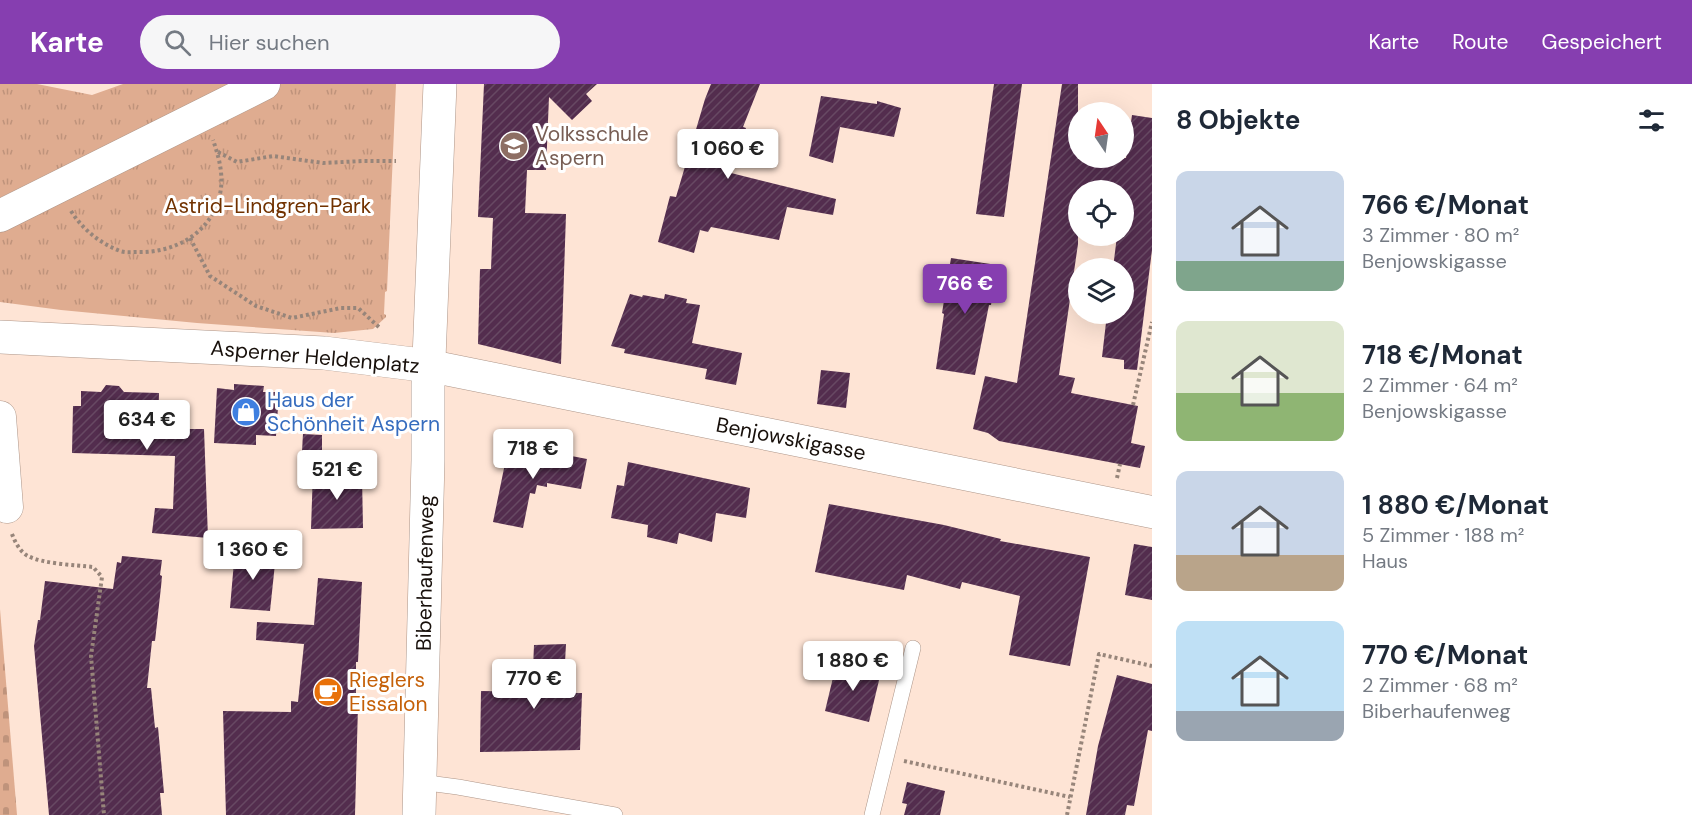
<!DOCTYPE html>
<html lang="de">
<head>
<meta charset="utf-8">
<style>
	:root { --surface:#fff; --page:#f6f6f7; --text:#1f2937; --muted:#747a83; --accent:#863eb0 }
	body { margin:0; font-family:"DM Sans",sans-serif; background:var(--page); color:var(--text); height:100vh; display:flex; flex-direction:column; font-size:22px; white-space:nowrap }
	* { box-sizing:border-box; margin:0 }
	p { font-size:20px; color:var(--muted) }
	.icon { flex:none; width:33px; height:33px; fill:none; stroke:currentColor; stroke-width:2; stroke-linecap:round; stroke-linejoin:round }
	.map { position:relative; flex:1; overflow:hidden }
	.side { display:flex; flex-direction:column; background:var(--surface); width:540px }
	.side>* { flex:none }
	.needle { width:39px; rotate:347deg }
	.controls { position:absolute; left:1068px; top:18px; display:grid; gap:12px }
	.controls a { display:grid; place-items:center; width:66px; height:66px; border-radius:50%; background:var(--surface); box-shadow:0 6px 24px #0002; font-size:30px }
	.price { position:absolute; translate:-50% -51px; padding:0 14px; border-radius:6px; background:#fff; color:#222; font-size:20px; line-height:39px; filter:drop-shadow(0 2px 3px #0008) }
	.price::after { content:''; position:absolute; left:50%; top:36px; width:18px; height:14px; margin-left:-9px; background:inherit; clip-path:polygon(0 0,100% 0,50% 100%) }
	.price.active { background:var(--accent); color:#fff }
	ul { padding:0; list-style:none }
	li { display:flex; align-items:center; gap:18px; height:150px; padding:0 24px }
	li span { display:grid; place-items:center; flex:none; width:168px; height:120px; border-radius:12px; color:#555 }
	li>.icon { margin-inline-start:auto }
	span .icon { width:72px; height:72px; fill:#fffc; stroke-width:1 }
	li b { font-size:26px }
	h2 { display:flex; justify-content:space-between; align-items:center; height:72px; padding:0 24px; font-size:26px }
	header { display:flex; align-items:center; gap:36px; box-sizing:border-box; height:84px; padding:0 30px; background:var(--accent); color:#fff }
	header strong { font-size:28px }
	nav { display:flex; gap:33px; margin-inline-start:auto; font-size:21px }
	.search { width:420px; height:54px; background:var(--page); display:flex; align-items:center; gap:15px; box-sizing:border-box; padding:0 21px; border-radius:33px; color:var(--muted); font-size:22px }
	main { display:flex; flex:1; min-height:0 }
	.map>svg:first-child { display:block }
	.cemetery { fill:url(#cemetery-stones) }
	.park { fill:url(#park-tufts) }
	.building { fill:url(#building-hatch) }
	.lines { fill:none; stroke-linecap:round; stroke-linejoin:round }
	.service-casing { stroke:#ad9588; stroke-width:16 }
	.minor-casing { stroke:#ad9588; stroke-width:33 }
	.tertiary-casing { stroke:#ad9588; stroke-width:34 }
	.secondary-casing { stroke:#ad9588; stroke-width:34 }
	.path { stroke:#97857a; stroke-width:4; stroke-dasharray:3 3; stroke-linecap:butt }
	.service { stroke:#fff; stroke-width:15 }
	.minor { stroke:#fff; stroke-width:32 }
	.tertiary { stroke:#fff; stroke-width:33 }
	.secondary { stroke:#fff; stroke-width:33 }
	.labels { text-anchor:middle; stroke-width:6; stroke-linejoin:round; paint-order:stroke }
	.education-label { font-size:21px; fill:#785e54; stroke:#fff; text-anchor:start }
	.park-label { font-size:21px; fill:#713200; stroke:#fff }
	.street-label { font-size:21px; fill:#170f0a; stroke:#fff }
	.shop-label { font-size:21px; fill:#366cbe; stroke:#fff; text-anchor:start }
	.food-label { font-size:21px; fill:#c56008; stroke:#fff; text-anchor:start }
</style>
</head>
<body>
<header>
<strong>Karte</strong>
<div class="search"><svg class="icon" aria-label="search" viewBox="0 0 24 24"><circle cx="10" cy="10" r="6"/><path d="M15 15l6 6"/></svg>Hier suchen</div>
<nav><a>Karte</a><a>Route</a><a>Gespeichert</a></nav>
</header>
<main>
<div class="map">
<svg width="1152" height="731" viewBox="0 0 1152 731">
	<defs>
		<pattern id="cemetery-stones" width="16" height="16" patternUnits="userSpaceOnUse" patternTransform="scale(1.5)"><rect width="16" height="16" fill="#dfac90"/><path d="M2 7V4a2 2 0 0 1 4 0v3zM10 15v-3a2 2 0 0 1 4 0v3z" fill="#bf937b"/></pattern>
		<pattern id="park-tufts" width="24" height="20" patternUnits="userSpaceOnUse" patternTransform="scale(1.5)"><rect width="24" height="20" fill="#dfac90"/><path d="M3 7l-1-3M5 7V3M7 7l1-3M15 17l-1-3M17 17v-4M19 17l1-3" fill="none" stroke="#bf937b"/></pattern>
		<pattern id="building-hatch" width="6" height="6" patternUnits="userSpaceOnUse" patternTransform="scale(1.5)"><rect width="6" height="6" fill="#532d4e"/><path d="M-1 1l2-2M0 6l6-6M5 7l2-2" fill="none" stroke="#674963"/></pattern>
	</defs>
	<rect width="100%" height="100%" fill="#fee4d5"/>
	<polygon class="cemetery" points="0,525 17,731 0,731"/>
	<polygon class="park" points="0,0 37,0 92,11 123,0 396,0 387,207 385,208 384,230 386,231 386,233 373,245 334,249 197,239 61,226 0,218"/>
	<g class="building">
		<polygon points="484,0 597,0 586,10 592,17 572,36 549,13 546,86 527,86 525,129 566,130 561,280 478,260 480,185 491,185 493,134 478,133"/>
		<polygon points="711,0 760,0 743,43 746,44 731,89 836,115 833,131 787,123 779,156 711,143 708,148 700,146 694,169 658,158 670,112 676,113 705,15"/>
		<polygon points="994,0 1022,0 1004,133 976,130"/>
		<polygon points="1062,0 1078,0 1078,74 1126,74 1132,31 1152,34 1152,166 1137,286 1124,285 1124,276 1102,273 1107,230 1124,230 1124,184 1113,184 1117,152 1124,153 1124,106 1087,103 1087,106 1078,106 1078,160 1059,291 1075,294 1071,309 1138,322 1131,359 1145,362 1140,384 999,357 988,349 973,345 985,292 1017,299"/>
		<polygon points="821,12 877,20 877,17 901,24 894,53 840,43 833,79 809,72"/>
		<polygon points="951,174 997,181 991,221 989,221 975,291 936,285 944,230 942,229"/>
		<polygon points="630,210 642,213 643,211 664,215 665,210 687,215 686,219 700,221 692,259 742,269 736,301 705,295 707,285 624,269 625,265 611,262"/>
		<polygon points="821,286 850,289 846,324 817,320"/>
		<polygon points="234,300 264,302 263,308 279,308 276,352 256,351 256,361 214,359 217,304 234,306"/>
		<polygon points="106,301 119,302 124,308 159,309 158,345 204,345 208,454 152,449 155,424 173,425 175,372 72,369 73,322 81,322 81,307 101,308"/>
		<polygon points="303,350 322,351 322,385 301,384"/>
		<polygon points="509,360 587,375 581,405 547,399 547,403 537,401 535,410 530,409 523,444 493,438"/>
		<polygon points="628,378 750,404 746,434 716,429 712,458 679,449 677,460 647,453 648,441 611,434 617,401 624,402"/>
		<polygon points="313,387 362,392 363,444 311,445"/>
		<polygon points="829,420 944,441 1001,455 1000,457 1090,473 1070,582 1009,571 1020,512 962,498 960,505 907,491 904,506 815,488"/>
		<polygon points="1134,460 1152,463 1152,516 1125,511"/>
		<polygon points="235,466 276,470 270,527 230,524"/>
		<polygon points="122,472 162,476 160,491 162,492 161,503 155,557 152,557 147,604 151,604 155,644 158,643 164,709 160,709 162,731 49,731 34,562 38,536 40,536 45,497 113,505 117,478 121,479"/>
		<polygon points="318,494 362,498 358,578 356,578 356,622 358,622 355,731 226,731 223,627 291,628 291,617 298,618 304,560 256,556 257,538 314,541"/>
		<polygon points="566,560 564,597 572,597 572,609 582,609 580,666 480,668 481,607 532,608 534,561"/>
		<polygon points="837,577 881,588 869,638 825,627"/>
		<polygon points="1117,591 1152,600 1152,647 1148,646 1134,722 1127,721 1125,731 1086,731 1098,662"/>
		<polygon points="907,698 945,707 940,731 904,731 907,720 902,719"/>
	</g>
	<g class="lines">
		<g class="service-casing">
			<g id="service">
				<polyline points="420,698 458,703 615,731"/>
				<polyline points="872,731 913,564"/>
			</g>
		</g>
		<g class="minor-casing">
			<g id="minor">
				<polyline points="0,132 264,0"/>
				<polyline points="430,282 1152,428"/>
				<polyline points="0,333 7,423"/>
			</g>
		</g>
		<g class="tertiary-casing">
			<polyline id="tertiary" points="0,253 324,269 430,282"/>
		</g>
		<g class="secondary-casing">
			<polyline id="secondary" points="419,731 428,376 428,300 440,0"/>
		</g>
		<g class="path">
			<polyline points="218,68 237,78 273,72 323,79 363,77 396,77"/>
			<path d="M71,127C83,146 100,159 120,167C126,169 132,168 138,168C176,169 212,148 220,110C224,92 219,73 213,56"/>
			<polyline points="190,154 210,192 256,222 292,234 341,224 358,224 380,244"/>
			<polyline points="1133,321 1152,238"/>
			<polyline points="1117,394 1120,380"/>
			<path d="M12,450C15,458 20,468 28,472C43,480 76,481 93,483L102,493L91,572L104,731"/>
			<polyline points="904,677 1070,713"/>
			<polyline points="1067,731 1099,570 1152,582"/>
		</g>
		<use href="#service" class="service"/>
		<use href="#minor" class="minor"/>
		<use href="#tertiary" class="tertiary"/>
		<use href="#secondary" class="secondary"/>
	</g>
	<defs>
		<g id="school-disc" transform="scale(1.5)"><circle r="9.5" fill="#8d6e63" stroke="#fff"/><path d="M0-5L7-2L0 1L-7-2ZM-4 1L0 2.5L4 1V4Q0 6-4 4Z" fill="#fff"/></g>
		<g id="shop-disc" transform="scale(1.5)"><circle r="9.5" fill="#3f7fe0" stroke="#fff"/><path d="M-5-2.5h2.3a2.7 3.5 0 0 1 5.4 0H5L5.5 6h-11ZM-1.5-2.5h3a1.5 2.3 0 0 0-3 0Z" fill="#fff"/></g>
		<g id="cafe-disc" transform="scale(1.5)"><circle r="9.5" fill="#e8710a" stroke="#fff"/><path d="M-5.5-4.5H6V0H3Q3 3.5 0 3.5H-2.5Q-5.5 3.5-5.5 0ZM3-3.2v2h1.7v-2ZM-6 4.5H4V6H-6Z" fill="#fff"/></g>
	</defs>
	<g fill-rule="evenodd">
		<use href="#school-disc" x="514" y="62"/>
		<use href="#shop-disc" x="246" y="328"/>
		<use href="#cafe-disc" x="328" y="608"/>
	</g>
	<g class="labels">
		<g class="education-label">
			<text x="535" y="57">Volksschule<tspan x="535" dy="24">Aspern</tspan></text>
		</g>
		<g class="park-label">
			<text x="268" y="129">Astrid-Lindgren-Park</text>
		</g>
		<g class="street-label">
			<text transform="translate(315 273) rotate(5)" y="7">Asperner Heldenplatz</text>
			<text transform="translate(791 355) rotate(11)" y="7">Benjowskigasse</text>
			<text transform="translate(425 489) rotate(-89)" y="7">Biberhaufenweg</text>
		</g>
		<g class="shop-label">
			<text x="267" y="323">Haus der<tspan x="267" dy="24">Schönheit Aspern</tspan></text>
		</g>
		<g class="food-label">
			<text x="349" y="603">Rieglers<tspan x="349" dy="24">Eissalon</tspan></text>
		</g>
	</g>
</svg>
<div class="controls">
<a><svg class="needle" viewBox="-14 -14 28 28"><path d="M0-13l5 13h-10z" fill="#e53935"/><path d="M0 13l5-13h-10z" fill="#747a83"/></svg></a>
<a><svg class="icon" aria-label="locate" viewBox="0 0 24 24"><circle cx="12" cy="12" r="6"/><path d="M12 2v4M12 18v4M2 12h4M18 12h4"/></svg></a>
<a><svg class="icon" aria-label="layers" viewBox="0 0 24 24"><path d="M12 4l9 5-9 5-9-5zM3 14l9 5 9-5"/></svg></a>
</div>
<b class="price" style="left:728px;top:96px">1 060 €</b>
<b class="price active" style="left:965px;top:231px">766 €</b>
<b class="price" style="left:147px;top:367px">634 €</b>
<b class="price" style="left:533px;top:396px">718 €</b>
<b class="price" style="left:337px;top:417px">521 €</b>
<b class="price" style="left:253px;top:497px">1 360 €</b>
<b class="price" style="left:853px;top:608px">1 880 €</b>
<b class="price" style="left:534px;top:626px">770 €</b>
</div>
<section class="side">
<h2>8 Objekte<svg class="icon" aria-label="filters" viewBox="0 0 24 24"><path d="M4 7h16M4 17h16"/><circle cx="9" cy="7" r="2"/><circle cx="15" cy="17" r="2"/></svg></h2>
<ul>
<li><span style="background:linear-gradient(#c9d6e8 75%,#7fa58c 0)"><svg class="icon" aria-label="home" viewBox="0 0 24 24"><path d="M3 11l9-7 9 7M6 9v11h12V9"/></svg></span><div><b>766 €/Monat</b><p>3 Zimmer · 80 m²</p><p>Benjowskigasse</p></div></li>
<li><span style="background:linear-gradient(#dfe7d0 60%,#8fb573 0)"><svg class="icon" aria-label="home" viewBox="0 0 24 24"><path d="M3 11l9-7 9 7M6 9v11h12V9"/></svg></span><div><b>718 €/Monat</b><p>2 Zimmer · 64 m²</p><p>Benjowskigasse</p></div></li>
<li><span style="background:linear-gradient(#c9d6e8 70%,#b9a48a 0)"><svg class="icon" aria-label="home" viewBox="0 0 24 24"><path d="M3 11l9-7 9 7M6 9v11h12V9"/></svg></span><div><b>1 880 €/Monat</b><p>5 Zimmer · 188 m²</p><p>Haus</p></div></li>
<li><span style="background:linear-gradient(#bfe0f5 75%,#9aa5b1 0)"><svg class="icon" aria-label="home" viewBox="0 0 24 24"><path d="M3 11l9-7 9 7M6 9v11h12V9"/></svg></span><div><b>770 €/Monat</b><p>2 Zimmer · 68 m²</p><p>Biberhaufenweg</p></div></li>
</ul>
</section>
</main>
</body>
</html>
